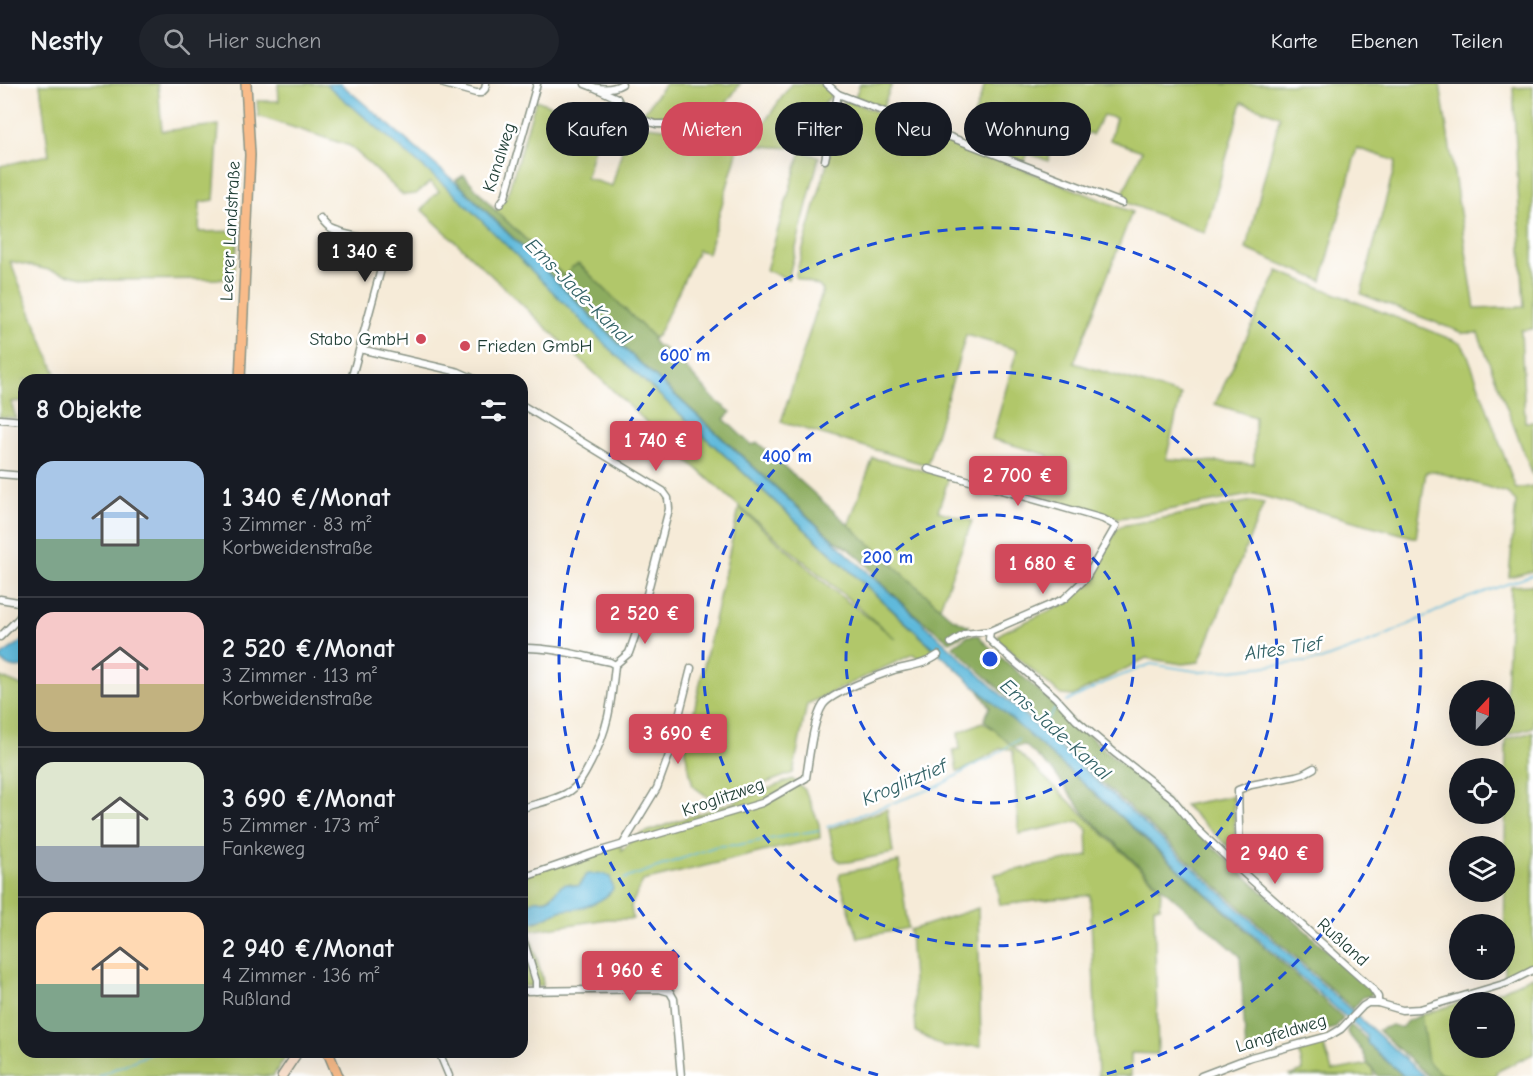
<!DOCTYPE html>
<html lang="de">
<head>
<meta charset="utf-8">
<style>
	:root { --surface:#171b24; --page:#20242c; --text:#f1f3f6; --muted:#9ea1a6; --line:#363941; --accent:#d1495b }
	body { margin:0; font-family:"Comic Neue",sans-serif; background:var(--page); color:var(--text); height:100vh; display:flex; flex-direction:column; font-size:22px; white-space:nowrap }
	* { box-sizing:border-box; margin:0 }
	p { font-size:20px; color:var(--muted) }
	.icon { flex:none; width:33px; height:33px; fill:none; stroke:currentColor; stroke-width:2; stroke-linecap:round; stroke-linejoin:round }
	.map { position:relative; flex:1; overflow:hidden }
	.side { position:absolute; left:18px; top:290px; width:510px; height:684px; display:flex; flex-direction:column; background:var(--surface); border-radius:18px; box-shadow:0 6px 24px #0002 }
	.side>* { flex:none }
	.guide { position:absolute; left:546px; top:18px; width:570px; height:54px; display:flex; gap:12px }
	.needle { width:39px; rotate:22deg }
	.buttons { position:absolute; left:1449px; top:596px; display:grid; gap:12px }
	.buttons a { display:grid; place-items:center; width:66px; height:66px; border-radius:50%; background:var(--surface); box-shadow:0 6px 24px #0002; font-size:30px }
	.price { position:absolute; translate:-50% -51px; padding:0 14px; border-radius:6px; background:var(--accent); color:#fff; font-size:20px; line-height:39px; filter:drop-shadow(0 2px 3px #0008) }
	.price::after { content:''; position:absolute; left:50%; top:36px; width:18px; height:14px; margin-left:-9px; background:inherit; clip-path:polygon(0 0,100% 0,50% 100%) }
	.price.selected { background:#222; color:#fff }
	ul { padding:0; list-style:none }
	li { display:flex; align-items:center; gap:18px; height:150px; padding:0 18px }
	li+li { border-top:2px solid var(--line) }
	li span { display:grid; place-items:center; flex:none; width:168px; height:120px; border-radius:18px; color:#555 }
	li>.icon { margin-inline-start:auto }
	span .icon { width:72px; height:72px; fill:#fffc; stroke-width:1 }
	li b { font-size:26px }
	h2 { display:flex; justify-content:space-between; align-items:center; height:72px; padding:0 18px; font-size:26px }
	.pill { padding:0 21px; border-radius:27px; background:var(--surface); box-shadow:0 6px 24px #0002; font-size:21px; line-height:54px }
	.pill.selected { background:var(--accent); color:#fff }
	header { display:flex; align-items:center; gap:36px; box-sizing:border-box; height:84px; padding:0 30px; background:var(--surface); border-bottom:2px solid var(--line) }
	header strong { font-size:28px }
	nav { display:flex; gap:33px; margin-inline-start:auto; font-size:21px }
	.search { width:420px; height:54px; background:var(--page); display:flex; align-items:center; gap:15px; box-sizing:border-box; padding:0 21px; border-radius:33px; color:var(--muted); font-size:22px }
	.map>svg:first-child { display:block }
	.green { fill:#b1c76b; stroke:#688250; stroke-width:1.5; fill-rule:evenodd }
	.forest { fill:#8cac5f; stroke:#56744a; stroke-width:1.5 }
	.water { fill:#5eb9db; stroke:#3e7b88; stroke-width:1.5 }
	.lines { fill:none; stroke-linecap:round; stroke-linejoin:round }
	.stream { stroke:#5eb9db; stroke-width:1.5 }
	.minor-casing { stroke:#8a9486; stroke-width:9 }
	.secondary-casing { stroke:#8a9486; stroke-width:11 }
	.primary-casing { stroke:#8a9486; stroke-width:12 }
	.minor { stroke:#fff; stroke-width:6 }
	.secondary { stroke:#fde4d0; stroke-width:8 }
	.primary { stroke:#f9bc8a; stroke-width:9 }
	.ring { fill:none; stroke:#1d4ed8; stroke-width:3; stroke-dasharray:10 8 }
	.poi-dot { fill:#d1495b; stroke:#fff; stroke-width:2 }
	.labels { text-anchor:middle; stroke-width:5; stroke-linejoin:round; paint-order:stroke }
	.street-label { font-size:18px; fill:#1f3d34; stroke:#fff }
	.poi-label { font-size:18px; fill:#1f3d34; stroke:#fff; text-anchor:end }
	.water-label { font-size:20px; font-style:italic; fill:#326266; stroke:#fff }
	.centre { fill:#1d4ed8; stroke:#fff; stroke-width:3 }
	.ring-label { font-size:18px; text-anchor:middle; font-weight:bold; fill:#1d4ed8; stroke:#fff; stroke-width:5; stroke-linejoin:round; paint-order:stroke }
</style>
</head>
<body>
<header>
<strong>Nestly</strong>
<div class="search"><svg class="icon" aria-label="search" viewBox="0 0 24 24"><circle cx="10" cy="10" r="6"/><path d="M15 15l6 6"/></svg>Hier suchen</div>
<nav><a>Karte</a><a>Ebenen</a><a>Teilen</a></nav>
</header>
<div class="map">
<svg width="1533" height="992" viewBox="0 0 1533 992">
	<rect width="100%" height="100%" fill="#fff"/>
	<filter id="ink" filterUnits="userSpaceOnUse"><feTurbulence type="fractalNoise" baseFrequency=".0167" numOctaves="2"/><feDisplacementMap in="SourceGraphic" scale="12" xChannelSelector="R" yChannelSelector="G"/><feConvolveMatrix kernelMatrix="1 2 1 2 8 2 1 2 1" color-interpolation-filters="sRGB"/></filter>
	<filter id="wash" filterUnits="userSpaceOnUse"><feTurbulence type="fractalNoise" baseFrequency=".008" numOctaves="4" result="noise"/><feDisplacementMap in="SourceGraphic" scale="24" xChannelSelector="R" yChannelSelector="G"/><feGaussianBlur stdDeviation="1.35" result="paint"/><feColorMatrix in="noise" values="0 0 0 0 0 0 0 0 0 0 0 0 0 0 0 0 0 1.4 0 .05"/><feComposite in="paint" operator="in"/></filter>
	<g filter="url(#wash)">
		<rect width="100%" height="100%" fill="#f6ebd8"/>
		<g class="green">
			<polygon points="40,0 158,0 162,47 219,41 214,116 200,118 199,148 239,147 233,195 92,196 10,177 58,295 24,296 24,317 11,318 16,334 0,333 0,82 49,71"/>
			<polygon points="278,0 326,0 458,113 615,270 937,568 935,571 922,577 913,570 807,620 793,689 715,718 693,702 685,667 739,424 839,511 896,555 741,424 676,366 422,126 431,114 439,107 430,98 416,110 403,111 350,62 258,32 257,17 279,17"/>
			<path d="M665,0H740L707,47C697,43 686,39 674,37C662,36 652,37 641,32Z"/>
			<polygon points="791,0 823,0 833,9 790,64 749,61"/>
			<polygon points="860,0 892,0 883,23 855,13"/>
			<polygon points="985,0 1440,0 1475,225 1524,223 1513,4 1533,3 1533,245 1521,246 1525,338 1533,338 1533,392 1478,249 1463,249 1361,210 1396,77 1357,64 1322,197 1246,165 1280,32 1242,18 1205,149 1120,116 1142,67 1110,56 1116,34 1103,31 1092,51 1060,41 1048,77 1028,69 1024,79 966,55"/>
			<polygon points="536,16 600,41 586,94 612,102 630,38 634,36 646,42 681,46 738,65 708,169 698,166 658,251 654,254 579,180 572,183 565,193 496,127 507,112"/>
			<polygon points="849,17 1132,128 1074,279 1181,311 1166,375 1254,380 1255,333 1215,320 1278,187 1461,259 1467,269 1516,405 1533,402 1533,487 1509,493 1516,417 1507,409 1434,387 1426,388 1416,454 1255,410 1135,432 1119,434 1036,412 1048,371 992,355 1017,266 966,251 927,381 781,338 823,206 819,202 795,193 827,80 837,30 841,19"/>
			<polygon points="801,67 819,73 788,195 766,186"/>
			<polygon points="873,374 949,393 938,427 972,437 940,523 848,442"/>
			<polygon points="1252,417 1264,419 1199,578 1182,580 1146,574 1073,612 1061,611 1000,558 998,552 1003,548 1062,521 1090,498 1116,446 1121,442"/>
			<polygon points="1533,501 1533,643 1504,652 1511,502"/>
			<polygon points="0,593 24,603 24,968 289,968 273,992 0,992"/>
			<polygon points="982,638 994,645 1161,805 1160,823 1154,823 1158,970 1131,969 1131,992 1098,992 1090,811 1000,821 995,790 1088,772 1087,745 1079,737 1019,750 1013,667 1009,665 1001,664 964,686 957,687 953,666 960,665 958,649"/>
			<polygon points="1533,648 1533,880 1504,894 1506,655"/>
			<path d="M792,695L805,706L819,740L820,754L643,797L631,822L633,835H607L529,847L542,893L543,902H522V887L525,891L522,879V791L620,758L622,767L631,756L641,750L680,736L740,716ZM569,800L609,810L604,814L573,825H567L558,828L536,838L535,816C547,816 546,816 554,809C558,805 564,803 569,800Z"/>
			<polygon points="1233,712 1236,770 1184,721"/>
			<polygon points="887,725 893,769 849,778 840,778 835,773 829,745"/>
			<polygon points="899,778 908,844 858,854 839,794 841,789"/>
			<polygon points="978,824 981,962 944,963 916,948 910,846"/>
			<polygon points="1533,892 1533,970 1496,988 1496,992 1456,992 1441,990 1427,978 1421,931 1459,919 1460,963 1504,963 1504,918 1463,918 1503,906"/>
			<polygon points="1322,956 1332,987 1368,980 1372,986 1374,992 1289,992 1303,987 1298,962"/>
		</g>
		<g class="forest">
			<path d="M464,91L496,127L565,193L572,183L579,180L654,254L652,255L656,261L664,265L686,284L715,316L731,328L724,335L749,359L751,361L758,359L952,534L969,542L968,548L950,558L917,532L875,493C868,478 848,463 834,456L620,260L462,103L456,96Z"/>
			<path d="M979,551L983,557L1105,666L1166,715L1199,750L1373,908L1370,912L1363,913L1353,925C1220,804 1084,685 953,562L967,552Z"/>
			<polygon points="976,603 1343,934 1335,944 1292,955 1246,969 1240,872 1161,803 1085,730 1053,687 1025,661 1013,663 984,636 990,623"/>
			<polygon points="1421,931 1428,978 1441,990 1456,992 1428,992 1378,946 1392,941 1401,944 1407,937"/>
			<polygon points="1350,941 1365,954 1368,961 1403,992 1378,992 1368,980 1363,968 1347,948 1348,944"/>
		</g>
		<g class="water">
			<polygon points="326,0 341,0 461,103 619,260 996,606 1424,992 1404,992 1368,960 1367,952 989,615 614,269 457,112"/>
			<path d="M24,556V583C13,585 7,583 0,575L3,570Z"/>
			<path d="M588,790H603L610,793L613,805C605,816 589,822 575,825C570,826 565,825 560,827C550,831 540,838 528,839L523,835C523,827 527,818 535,816C540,815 545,817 550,814C557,809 559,799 569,800C572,801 575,802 579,802L585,792Z"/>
		</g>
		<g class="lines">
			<g class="stream">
				<polyline points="1066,618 1110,596 1151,580 1201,588 1232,586 1321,576 1378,555 1456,518 1533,491"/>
				<polyline points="1046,636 1057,623"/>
				<polyline points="827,743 939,702 978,679 989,675 1019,655"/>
				<polyline points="624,795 717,762 737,761 819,746"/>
				<polyline points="98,992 154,968"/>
			</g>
		</g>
	</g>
	<g filter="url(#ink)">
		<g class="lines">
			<g class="minor-casing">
				<g id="minor">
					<polyline points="444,0 476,9 481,9 485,5 486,0"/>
					<path d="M585,0C597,5 610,7 622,0"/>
					<polyline points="827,0 838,10 1122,119"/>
					<polyline points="591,2 617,14 622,24 634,33 656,40 674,40 750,64"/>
					<polyline points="825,76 838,10"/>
					<polyline points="500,120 505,113 537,0"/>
					<path d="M321,135C324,139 327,143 331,145C348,154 379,151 384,174L351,296"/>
					<polyline points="360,265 459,288 477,296"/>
					<polyline points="522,321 663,407 668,414 669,425 639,541 629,569 615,581"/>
					<polyline points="0,335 24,337"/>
					<polyline points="928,385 1103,435 1116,442 1086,494 1064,515 990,547 965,550 951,559"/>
					<polyline points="0,390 24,392"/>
					<polyline points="0,515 24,519"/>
					<polyline points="990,547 989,555 994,560 1055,613 1076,636 1116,670 1171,713 1196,744 1238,784"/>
					<polyline points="0,553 19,534 24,524"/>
					<path d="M522,564C551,563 582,572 610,578L615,581C611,620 609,645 590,680C584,692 578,703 567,709C555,716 535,720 522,724"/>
					<polyline points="1314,684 1303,690 1296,692 1251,701 1238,706 1240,777 1238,784 1372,904 1378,913 1378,919"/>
					<polyline points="623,760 657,704 669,671 691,584"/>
					<path d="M522,794L594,769L762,719L806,694C809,675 813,636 823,621C831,609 879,591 894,586C909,582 925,581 938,571"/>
					<polyline points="522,852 536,897 536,907"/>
					<polyline points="522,907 659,905 670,908 674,915 681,992"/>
					<polyline points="439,968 449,992"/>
					<polyline points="1201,992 1251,973 1329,952 1341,945 1363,922 1368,919 1378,919 1402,926 1420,925 1507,899 1533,886"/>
				</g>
			</g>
			<g class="secondary-casing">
				<polyline id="secondary" points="282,992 298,968"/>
			</g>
			<g class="primary-casing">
				<g id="primary">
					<polyline points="240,296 250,71 246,0"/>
					<polyline points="328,968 338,992"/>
				</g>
			</g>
			<use href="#minor" class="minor"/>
			<use href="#secondary" class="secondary"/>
			<use href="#primary" class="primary"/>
		</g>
	</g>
	<g class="ring">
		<circle cx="990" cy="575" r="144"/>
		<circle cx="990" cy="575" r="287"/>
		<path d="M878 991A431 431 0 1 1 1102 991"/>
	</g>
	<g class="poi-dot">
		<circle cx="421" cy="255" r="6"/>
		<circle cx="465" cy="262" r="6"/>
	</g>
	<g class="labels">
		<g class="street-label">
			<text transform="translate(499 73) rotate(-72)" y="6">Kanalweg</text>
			<text transform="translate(230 147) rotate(-87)" y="6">Leerer Landstraße</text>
			<text transform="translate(723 713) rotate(-19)" y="6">Kroglitzweg</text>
			<text transform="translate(1343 858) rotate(42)" y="6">Rußland</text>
			<text transform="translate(1281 949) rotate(-17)" y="6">Langfeldweg</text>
		</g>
		<g class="poi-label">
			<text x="409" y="261">Stabo GmbH</text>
			<text x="477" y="268" text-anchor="start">Frieden GmbH</text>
		</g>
		<g class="water-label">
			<text transform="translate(579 207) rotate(45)" y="7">Ems-Jade-Kanal</text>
			<text transform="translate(1283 564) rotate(-8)" y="7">Altes Tief</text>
			<text transform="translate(1056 645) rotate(42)" y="7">Ems-Jade-Kanal</text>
			<text transform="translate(904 698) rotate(-23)" y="7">Kroglitztief</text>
		</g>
	</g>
	<circle cx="990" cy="575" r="9" class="centre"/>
	<g class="ring-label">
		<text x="685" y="277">600 m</text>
		<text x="787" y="378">400 m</text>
		<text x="888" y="479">200 m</text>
	</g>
</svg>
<div class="buttons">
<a><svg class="needle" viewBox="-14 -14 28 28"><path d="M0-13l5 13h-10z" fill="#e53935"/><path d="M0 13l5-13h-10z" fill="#9ea1a6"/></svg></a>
<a><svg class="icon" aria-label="locate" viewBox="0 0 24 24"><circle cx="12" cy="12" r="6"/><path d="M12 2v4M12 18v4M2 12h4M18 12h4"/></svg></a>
<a><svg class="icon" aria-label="layers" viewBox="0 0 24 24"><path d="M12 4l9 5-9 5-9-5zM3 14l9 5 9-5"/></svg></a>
<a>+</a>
<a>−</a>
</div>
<b class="price selected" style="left:365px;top:199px">1 340 €</b>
<b class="price" style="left:656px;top:388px">1 740 €</b>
<b class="price" style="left:1018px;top:423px">2 700 €</b>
<b class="price" style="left:1043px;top:511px">1 680 €</b>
<b class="price" style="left:645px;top:561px">2 520 €</b>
<b class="price" style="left:678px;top:681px">3 690 €</b>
<b class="price" style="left:1275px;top:801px">2 940 €</b>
<b class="price" style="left:630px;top:918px">1 960 €</b>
<div class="guide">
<a class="pill">Kaufen</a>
<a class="pill selected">Mieten</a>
<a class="pill">Filter</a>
<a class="pill">Neu</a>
<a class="pill">Wohnung</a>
</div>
<section class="side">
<h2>8 Objekte<svg class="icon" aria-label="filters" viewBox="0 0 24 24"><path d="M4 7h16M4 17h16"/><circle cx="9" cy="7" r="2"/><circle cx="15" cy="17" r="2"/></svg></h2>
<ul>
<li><span style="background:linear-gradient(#a9c7e8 65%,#7fa58c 0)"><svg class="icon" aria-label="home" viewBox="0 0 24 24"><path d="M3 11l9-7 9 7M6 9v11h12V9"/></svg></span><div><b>1 340 €/Monat</b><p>3 Zimmer · 83 m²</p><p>Korbweidenstraße</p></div></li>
<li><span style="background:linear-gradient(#f6c9c9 60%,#c2b280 0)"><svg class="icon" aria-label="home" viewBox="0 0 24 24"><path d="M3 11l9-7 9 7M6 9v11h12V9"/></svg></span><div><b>2 520 €/Monat</b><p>3 Zimmer · 113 m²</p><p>Korbweidenstraße</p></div></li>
<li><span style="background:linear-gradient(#dfe7d0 70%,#9aa5b1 0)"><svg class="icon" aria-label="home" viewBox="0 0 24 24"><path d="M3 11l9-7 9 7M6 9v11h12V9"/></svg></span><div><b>3 690 €/Monat</b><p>5 Zimmer · 173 m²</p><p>Fankeweg</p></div></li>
<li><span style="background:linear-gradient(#ffd9b3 60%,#7fa58c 0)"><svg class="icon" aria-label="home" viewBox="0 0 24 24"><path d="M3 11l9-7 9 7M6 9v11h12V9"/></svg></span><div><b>2 940 €/Monat</b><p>4 Zimmer · 136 m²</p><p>Rußland</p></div></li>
</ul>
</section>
</div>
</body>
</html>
